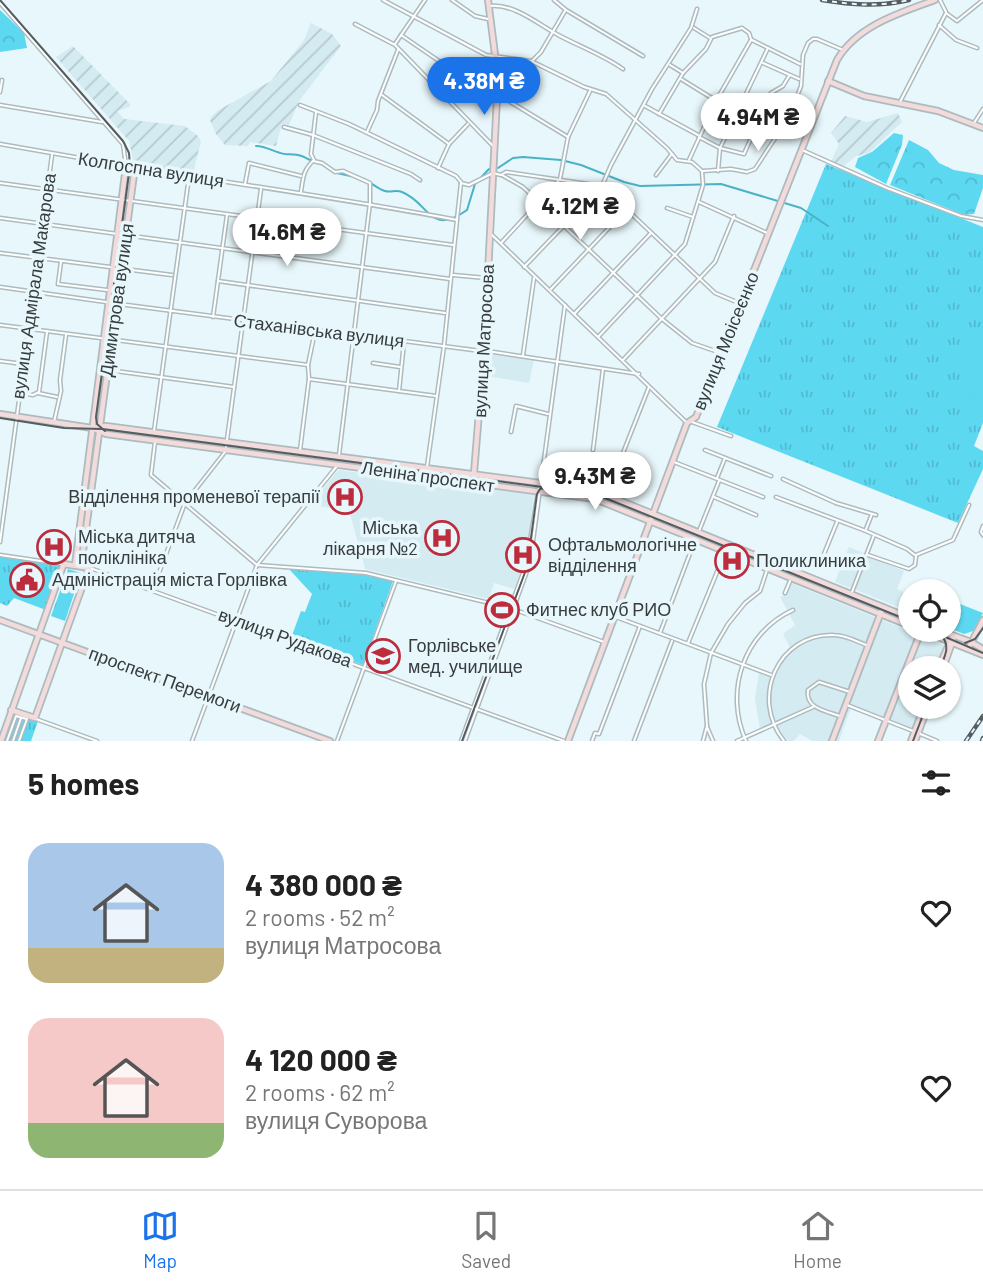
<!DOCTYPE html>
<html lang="en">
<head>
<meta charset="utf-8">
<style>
	:root { --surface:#fff; --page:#f6f6f6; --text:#222; --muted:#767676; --line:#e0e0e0; --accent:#1a73e8 }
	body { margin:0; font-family:Barlow,sans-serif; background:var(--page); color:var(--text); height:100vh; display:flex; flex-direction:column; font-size:26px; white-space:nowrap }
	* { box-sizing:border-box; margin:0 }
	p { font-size:23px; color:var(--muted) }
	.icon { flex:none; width:38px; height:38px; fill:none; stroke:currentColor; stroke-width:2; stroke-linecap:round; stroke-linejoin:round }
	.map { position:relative; height:741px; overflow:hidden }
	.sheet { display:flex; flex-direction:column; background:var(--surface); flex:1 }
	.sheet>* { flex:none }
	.fabs { position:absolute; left:898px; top:579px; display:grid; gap:14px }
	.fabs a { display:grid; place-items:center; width:63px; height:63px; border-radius:50%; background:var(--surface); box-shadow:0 2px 5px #0004; font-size:35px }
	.price { position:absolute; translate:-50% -60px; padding:0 16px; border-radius:24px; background:#fff; color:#222; font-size:23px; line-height:46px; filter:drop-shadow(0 2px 4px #0008) }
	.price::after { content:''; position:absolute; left:50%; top:42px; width:21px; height:16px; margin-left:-10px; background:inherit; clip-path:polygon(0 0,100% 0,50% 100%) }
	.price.on { background:var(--accent); color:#fff }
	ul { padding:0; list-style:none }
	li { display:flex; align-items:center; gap:21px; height:175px; padding:0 28px }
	li span { display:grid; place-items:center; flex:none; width:196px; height:140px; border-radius:21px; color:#555 }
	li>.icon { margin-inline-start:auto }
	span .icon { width:84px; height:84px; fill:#fffc; stroke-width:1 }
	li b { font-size:30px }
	h2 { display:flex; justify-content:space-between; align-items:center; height:84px; padding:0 28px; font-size:30px }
	.tab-bar { display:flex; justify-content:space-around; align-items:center; height:98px; border-top:2px solid var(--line); background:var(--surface); font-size:19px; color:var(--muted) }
	.tab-bar a { display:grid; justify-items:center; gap:4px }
	.tab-bar .on { color:var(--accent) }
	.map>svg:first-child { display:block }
	.built { fill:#d3ebf1 }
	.industrial { fill:url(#industrial-furrows) }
	.grass { fill:url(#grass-tufts) }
	.forest { fill:url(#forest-crowns) }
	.pitch { fill:#5dd8f1 }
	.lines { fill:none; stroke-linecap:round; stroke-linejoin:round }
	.stream { stroke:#49b2c7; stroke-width:2 }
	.street-casing { stroke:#adbbbf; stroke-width:5 }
	.secondary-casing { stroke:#adbbbf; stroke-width:8 }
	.street { stroke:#fff; stroke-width:2 }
	.secondary { stroke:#f3dbdb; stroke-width:4.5 }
	.tram { stroke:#565d60; stroke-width:2 }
	.rail-casing { stroke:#565d60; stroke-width:4.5 }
	.rail { stroke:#e8f7fb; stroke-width:2; stroke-dasharray:5; stroke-linecap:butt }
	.labels { text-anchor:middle; stroke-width:7; stroke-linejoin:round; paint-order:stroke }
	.street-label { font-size:18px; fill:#373d3f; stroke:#e8f7fb }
	.poi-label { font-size:18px; fill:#373d3f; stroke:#e8f7fb; text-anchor:start }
</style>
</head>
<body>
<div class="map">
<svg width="983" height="741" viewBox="0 0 983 741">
	<defs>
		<pattern id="industrial-furrows" width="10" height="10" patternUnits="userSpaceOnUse" patternTransform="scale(1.75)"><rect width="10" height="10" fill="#d3ebf1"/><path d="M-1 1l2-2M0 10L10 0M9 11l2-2" fill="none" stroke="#b6cad0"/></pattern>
		<pattern id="grass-tufts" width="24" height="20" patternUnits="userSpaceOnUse" patternTransform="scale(1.75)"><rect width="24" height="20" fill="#5dd8f1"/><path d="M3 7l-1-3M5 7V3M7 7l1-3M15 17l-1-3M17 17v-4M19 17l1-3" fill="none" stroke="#51bad0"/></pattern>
		<pattern id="forest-crowns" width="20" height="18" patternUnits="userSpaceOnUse" patternTransform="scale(1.75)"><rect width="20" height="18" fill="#5dd8f1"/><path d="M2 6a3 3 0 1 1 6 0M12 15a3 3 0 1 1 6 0" fill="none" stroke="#51bad0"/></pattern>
	</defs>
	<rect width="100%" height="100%" fill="#e8f7fb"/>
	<g class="built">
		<polygon points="490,354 534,360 529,383 487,376"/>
		<polygon points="338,470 534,495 524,565 514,589 494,583 489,599 365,569 349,510 310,505"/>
		<polygon points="849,547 866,554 853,589 835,582"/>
		<polygon points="868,556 904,571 897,589 910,595 910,612 854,589"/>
		<polygon points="788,582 946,646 937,668 910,668 910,707 922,707 914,730 852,705 839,741 812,741 800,734 794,741 787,741 774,722 760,729 755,699 759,672 773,677 782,661 792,651 783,634 795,625 780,597 783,596"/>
	</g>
	<g class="industrial">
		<polygon points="311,23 332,34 341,46 299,101 289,125 282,124 276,146 250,142 248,146 225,145 216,134 210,120 212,116 217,111 271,81 304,40"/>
		<polygon points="73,46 130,104 130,107 117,111 124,119 185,126 198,136 201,141 193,174 134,164 129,141 56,57"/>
		<polygon points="898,113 902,122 869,153 856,156 844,166 831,162 839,144 831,133 845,116 867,122"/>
	</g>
	<g class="grass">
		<polygon points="826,164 983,227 983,423 974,446 983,451 983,469 958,523 717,427"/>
		<polygon points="0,554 63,563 46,610 14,598 7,606 0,603"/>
		<polygon points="68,569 81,573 65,621 51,616"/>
		<polygon points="289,569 365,575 393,581 363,665 291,638 301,611 305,612 312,594"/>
		<polygon points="960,604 983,613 973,631 964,634 949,628 949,607"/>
		<polygon points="14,713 38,721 31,741 3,741"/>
	</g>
	<g class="forest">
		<polygon points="0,10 24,33 27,48 0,52"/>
		<polygon points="894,133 903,135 902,145 886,184 855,167 858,158 872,152"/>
		<polygon points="909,140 928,150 939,163 954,170 983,175 983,188 974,214 964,215 890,185"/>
	</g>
	<polygon class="pitch" points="983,335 983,405 969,396 964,379 969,364 965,362 971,348 975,349"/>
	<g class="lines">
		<g class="stream">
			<path d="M256,146C267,146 275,153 285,154C300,155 299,154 314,162"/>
			<polyline points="498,168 513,158 523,157 561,160 581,165 624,182 640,186 721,184 801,208 828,226"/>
			<polyline points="337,173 355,177"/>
			<path d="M361,178C370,181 377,189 385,191C391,193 396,189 402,192C430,203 429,237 467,210L475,184L489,169"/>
		</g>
		<g class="street-casing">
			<g id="street">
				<polyline points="383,0 486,55 531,61 584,87 606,94 667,148 677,160 692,162 702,171 703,185 685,244 598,337"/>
				<polyline points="452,0 475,16 488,19"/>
				<polyline points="554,0 566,10 643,56"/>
				<polyline points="940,0 946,12"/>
				<polyline points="0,3 123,144 126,166 0,144"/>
				<path d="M490,6C514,3 539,25 560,36C581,47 603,55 623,69"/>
				<polyline points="355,24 395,45 494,147"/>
				<polyline points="939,25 956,40 977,48"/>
				<polyline points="694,28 710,38"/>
				<polyline points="401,35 474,85 496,89"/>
				<polyline points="712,37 742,28 749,33 751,39"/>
				<polyline points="752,40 800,64"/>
				<polyline points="395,44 425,0"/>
				<polyline points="532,61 541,52 565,11"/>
				<polyline points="763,63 799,79"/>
				<polyline points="670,65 683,73"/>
				<polyline points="681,79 715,100"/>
				<polyline points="0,92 2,80"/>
				<polyline points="382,95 449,144"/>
				<polyline points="499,95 568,137"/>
				<polyline points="900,102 946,13 957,21 983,0"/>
				<polyline points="0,105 102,122"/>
				<polyline points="300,105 349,124 456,176 461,182"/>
				<polyline points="645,106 698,135"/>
				<polyline points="659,114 683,73 706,49 711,39"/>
				<polyline points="788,120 808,131"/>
				<polyline points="974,123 983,109"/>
				<polyline points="284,127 313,135 411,174 420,180"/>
				<polyline points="367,132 377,110 378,101 398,50"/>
				<polyline points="699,137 720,148 744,154 771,93 783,86 789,76"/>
				<polyline points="802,150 887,188 961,216 983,220"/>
				<polyline points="689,160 716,101 751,40"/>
				<polyline points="313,161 322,163 335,172 343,171 370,183 370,203 339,455"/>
				<path d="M138,168C244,185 351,200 457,220L444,346L427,467"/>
				<polyline points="438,168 449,144 468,124"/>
				<polyline points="703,171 731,169 747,172 755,169 789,117 801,86 803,55 808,43 813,39 817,39 843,50"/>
				<polyline points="718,171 720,148 768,48"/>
				<polyline points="502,175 523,187 662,319 692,343 721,353"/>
				<polyline points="656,175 671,155"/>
				<polyline points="0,183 453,245"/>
				<polyline points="461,183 469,185 493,173 501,175 506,172 602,186 715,293 739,303"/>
				<polyline points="245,184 249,163 301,176"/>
				<path d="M301,192C303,178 303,170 314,160L311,154L316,112"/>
				<polyline points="699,202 767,233"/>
				<polyline points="667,208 693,217"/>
				<polyline points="0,218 450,279"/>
				<polyline points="457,219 461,183"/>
				<polyline points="491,234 686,422"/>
				<polyline points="501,243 560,179 568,137 590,91"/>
				<polyline points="0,253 110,267"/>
				<polyline points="61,262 58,284 107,290"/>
				<polyline points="524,267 602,186 611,165 652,89 691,28 697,9"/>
				<polyline points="116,268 172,275"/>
				<polyline points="453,275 486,278"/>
				<polyline points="218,281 445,313"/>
				<polyline points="0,287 113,303"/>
				<polyline points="551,289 627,209"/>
				<polyline points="119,304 481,351"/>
				<polyline points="575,313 651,233"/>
				<polyline points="213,317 227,215"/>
				<polyline points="0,325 308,365"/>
				<polyline points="487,351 639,374"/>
				<polyline points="523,355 534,278"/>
				<polyline points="623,360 715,262 734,216"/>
				<polyline points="0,361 23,364"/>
				<polyline points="373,363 400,367"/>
				<polyline points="108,370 234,387"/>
				<polyline points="309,379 436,396"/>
				<polyline points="399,391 404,342"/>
				<polyline points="22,393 33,395 39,392 47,332"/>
				<polyline points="38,393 57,397"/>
				<polyline points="54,422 61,391 60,380 66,335"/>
				<polyline points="692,422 731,436"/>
				<polyline points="154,431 189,177"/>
				<polyline points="511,432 516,406 548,414"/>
				<polyline points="155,442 151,475 257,565 366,573 510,608 604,642"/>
				<polyline points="226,447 261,189"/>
				<polyline points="300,450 309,379 308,365 315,331"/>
				<polyline points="593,450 603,369"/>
				<polyline points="705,450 771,476"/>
				<polyline points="621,458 649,387"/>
				<polyline points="674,462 763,497"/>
				<polyline points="717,478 725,458"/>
				<polyline points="783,479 836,503 876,515"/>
				<polyline points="714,497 756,515"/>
				<polyline points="776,497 866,531 907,549 916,556"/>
				<polyline points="983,526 981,532 983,535"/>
				<polyline points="866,529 872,514"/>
				<polyline points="699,531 719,481"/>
				<polyline points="0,542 52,155"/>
				<polyline points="824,554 837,522"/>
				<polyline points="0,555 61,564"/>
				<polyline points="868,555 909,569 915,565 916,556"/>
				<polyline points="916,555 953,540 969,505"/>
				<polyline points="90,568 564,741"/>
				<polyline points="153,589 185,503 225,452"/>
				<polyline points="852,592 874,535"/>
				<polyline points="785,593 790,581"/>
				<polyline points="616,617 771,675"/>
				<polyline points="660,633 695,540"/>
				<polyline points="688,643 724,555"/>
				<polyline points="847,705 913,731"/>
				<path d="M840,716C825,711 805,708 808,690L819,682L850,692"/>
				<polyline points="36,719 97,741"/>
				<polyline points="707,727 713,741"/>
				<polyline points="918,733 937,741"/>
				<polyline points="7,741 16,716 27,719 19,741"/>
				<polyline points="13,741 21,718"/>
				<polyline points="192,741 257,565 337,466"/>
				<polyline points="337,741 396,581"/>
				<polyline points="461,741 526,565 539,486"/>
				<polyline points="465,741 530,563 565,305"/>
				<polyline points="592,741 595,733 599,734 640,626"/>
				<polyline points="634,741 672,641"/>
				<polyline points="703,741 707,726 704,684 711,653 728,624 745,603 760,591 767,570"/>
				<polyline points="737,741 813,707"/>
				<path d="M746,741C724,692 743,633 793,610"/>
				<path d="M784,741C750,699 777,633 834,635C845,635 856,641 866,645"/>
			</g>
		</g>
		<g class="secondary-casing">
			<g id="secondary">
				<polyline points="828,81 864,96 938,111 983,128"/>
				<polyline points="0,414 92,428 106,426 594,490 910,618"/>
				<polyline points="92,428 106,434 595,499 910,626"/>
				<polyline points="474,473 484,351 498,78 488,0"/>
				<polyline points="75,565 126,166 135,167 81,566"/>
				<polyline points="0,620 330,741"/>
				<polyline points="920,630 983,655"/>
				<polyline points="939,630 971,642 983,649"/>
				<polyline points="968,649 983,620"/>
				<polyline points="938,668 953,636"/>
				<polyline points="943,668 953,640"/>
				<polyline points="1,741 63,566 64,564 89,568 35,718 11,710"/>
				<path d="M568,741L687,423L696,417L837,60C857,26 899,13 935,0"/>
				<polyline points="832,741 883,607"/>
				<polyline points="878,741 921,631"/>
				<polyline points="911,741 924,707"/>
				<polyline points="915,741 928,707"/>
			</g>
		</g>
		<use href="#street" class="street"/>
		<use href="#secondary" class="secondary"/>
		<g class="tram">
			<polyline points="0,0 123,141 129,153 130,166 96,417 97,424 105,431"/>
			<polyline points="0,418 64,428 102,429 595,494 910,621"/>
			<polyline points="929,630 983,653"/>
			<polyline points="965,643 975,639 983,628"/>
			<path d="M940,668C945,656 951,646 941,635"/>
			<polyline points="462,741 527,567 537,494 540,489 547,487"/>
			<polyline points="913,741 926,707"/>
		</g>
		<g class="rail-casing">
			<g id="rail">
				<path d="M822,0C852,5 879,7 909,0"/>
				<polyline points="966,741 983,716"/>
				<polyline points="982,741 983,738"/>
			</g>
		</g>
		<use href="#rail" class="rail"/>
	</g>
	<defs>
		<g id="hospital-ring" transform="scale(1.75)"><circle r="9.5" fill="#e8f7fb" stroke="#bc2c3c" stroke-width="1.5"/><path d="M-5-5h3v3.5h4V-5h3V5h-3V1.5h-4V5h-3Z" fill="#bc2c3c"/></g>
		<g id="civic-ring" transform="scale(1.75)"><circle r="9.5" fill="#e8f7fb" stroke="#bc2c3c" stroke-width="1.5"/><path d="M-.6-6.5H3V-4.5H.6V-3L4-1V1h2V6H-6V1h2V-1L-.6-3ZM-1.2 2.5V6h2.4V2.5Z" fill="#bc2c3c"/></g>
		<g id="stadium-ring" transform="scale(1.75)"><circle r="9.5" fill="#e8f7fb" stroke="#bc2c3c" stroke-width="1.5"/><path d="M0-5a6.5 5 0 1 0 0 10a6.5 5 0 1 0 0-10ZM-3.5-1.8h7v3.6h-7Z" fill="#bc2c3c"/></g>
		<g id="university-ring" transform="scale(1.75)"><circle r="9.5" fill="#e8f7fb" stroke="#bc2c3c" stroke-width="1.5"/><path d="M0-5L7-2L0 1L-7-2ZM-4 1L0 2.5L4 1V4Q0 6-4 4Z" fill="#bc2c3c"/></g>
	</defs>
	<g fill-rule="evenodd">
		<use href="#hospital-ring" x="345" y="497"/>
		<use href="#hospital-ring" x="442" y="538"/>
		<use href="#hospital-ring" x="54" y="547"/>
		<use href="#hospital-ring" x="523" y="555"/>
		<use href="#hospital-ring" x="732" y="561"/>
		<use href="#civic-ring" x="27" y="580"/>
		<use href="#stadium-ring" x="502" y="610"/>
		<use href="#university-ring" x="383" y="656"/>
	</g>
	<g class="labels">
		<g class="street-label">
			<text transform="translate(151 170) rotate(9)" y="6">Колгоспна вулиця</text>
			<text transform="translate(34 286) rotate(-82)" y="6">вулиця Адмірала Макарова</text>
			<text transform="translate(117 300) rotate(-82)" y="6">Димитрова вулиця</text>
			<text transform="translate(319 331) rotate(7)" y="6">Стаханівська вулиця</text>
			<text transform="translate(484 341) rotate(-87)" y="6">вулиця Матросова</text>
			<text transform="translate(726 341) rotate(-68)" y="6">вулиця Моісеєнко</text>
			<text transform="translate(428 477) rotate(8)" y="6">Леніна проспект</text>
			<text transform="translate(285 638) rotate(20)" y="6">вулиця Рудакова</text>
			<text transform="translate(165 680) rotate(20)" y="6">проспект Перемоги</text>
		</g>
		<g class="poi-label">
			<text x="320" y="503" text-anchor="end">Відділення променевої терапії</text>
			<text x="418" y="534" text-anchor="end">Міська<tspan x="418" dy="21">лікарня №2</tspan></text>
			<text x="78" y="543">Міська дитяча<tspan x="78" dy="21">поліклініка</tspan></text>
			<text x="548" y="551">Офтальмологічне<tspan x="548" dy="21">відділення</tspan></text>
			<text x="756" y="567">Поликлиника</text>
			<text x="52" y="586">Адміністрація міста Горлівка</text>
			<text x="526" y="616">Фитнес клуб РИО</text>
			<text x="408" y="652">Горлівське<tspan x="408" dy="21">мед. училище</tspan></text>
		</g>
	</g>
</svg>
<div class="fabs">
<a><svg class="icon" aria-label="locate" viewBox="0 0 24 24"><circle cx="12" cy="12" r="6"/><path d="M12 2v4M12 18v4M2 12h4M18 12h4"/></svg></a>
<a><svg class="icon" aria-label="layers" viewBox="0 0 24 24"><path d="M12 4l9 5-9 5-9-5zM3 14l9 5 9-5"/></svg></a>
</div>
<b class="price on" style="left:484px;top:117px">4.38M ₴</b>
<b class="price" style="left:758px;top:153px">4.94M ₴</b>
<b class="price" style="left:580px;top:242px">4.12M ₴</b>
<b class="price" style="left:287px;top:268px">14.6M ₴</b>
<b class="price" style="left:595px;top:512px">9.43M ₴</b>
</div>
<section class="sheet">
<h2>5 homes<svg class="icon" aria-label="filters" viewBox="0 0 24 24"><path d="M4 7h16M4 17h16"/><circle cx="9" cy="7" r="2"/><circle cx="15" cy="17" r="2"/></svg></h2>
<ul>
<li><span style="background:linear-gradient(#a9c7e8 75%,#c2b280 0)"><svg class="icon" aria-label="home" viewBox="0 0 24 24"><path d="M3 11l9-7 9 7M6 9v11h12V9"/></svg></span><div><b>4 380 000 ₴</b><p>2 rooms · 52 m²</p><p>вулиця Матросова</p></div><svg class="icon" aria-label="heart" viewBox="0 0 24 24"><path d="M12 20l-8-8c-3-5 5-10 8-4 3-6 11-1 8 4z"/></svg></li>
<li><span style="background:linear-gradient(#f6c9c9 75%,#8fb573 0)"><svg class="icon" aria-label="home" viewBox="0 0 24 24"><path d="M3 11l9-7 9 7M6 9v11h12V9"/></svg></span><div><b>4 120 000 ₴</b><p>2 rooms · 62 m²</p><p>вулиця Суворова</p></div><svg class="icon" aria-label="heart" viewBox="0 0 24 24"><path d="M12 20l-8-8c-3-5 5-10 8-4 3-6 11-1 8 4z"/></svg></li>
</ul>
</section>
<nav class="tab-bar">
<a class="on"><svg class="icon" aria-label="map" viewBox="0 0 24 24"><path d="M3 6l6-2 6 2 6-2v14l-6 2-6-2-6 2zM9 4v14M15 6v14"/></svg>Map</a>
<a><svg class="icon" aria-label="saved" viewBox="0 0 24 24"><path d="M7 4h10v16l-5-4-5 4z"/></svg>Saved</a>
<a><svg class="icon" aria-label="home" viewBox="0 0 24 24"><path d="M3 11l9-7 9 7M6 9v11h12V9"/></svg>Home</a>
</nav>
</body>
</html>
